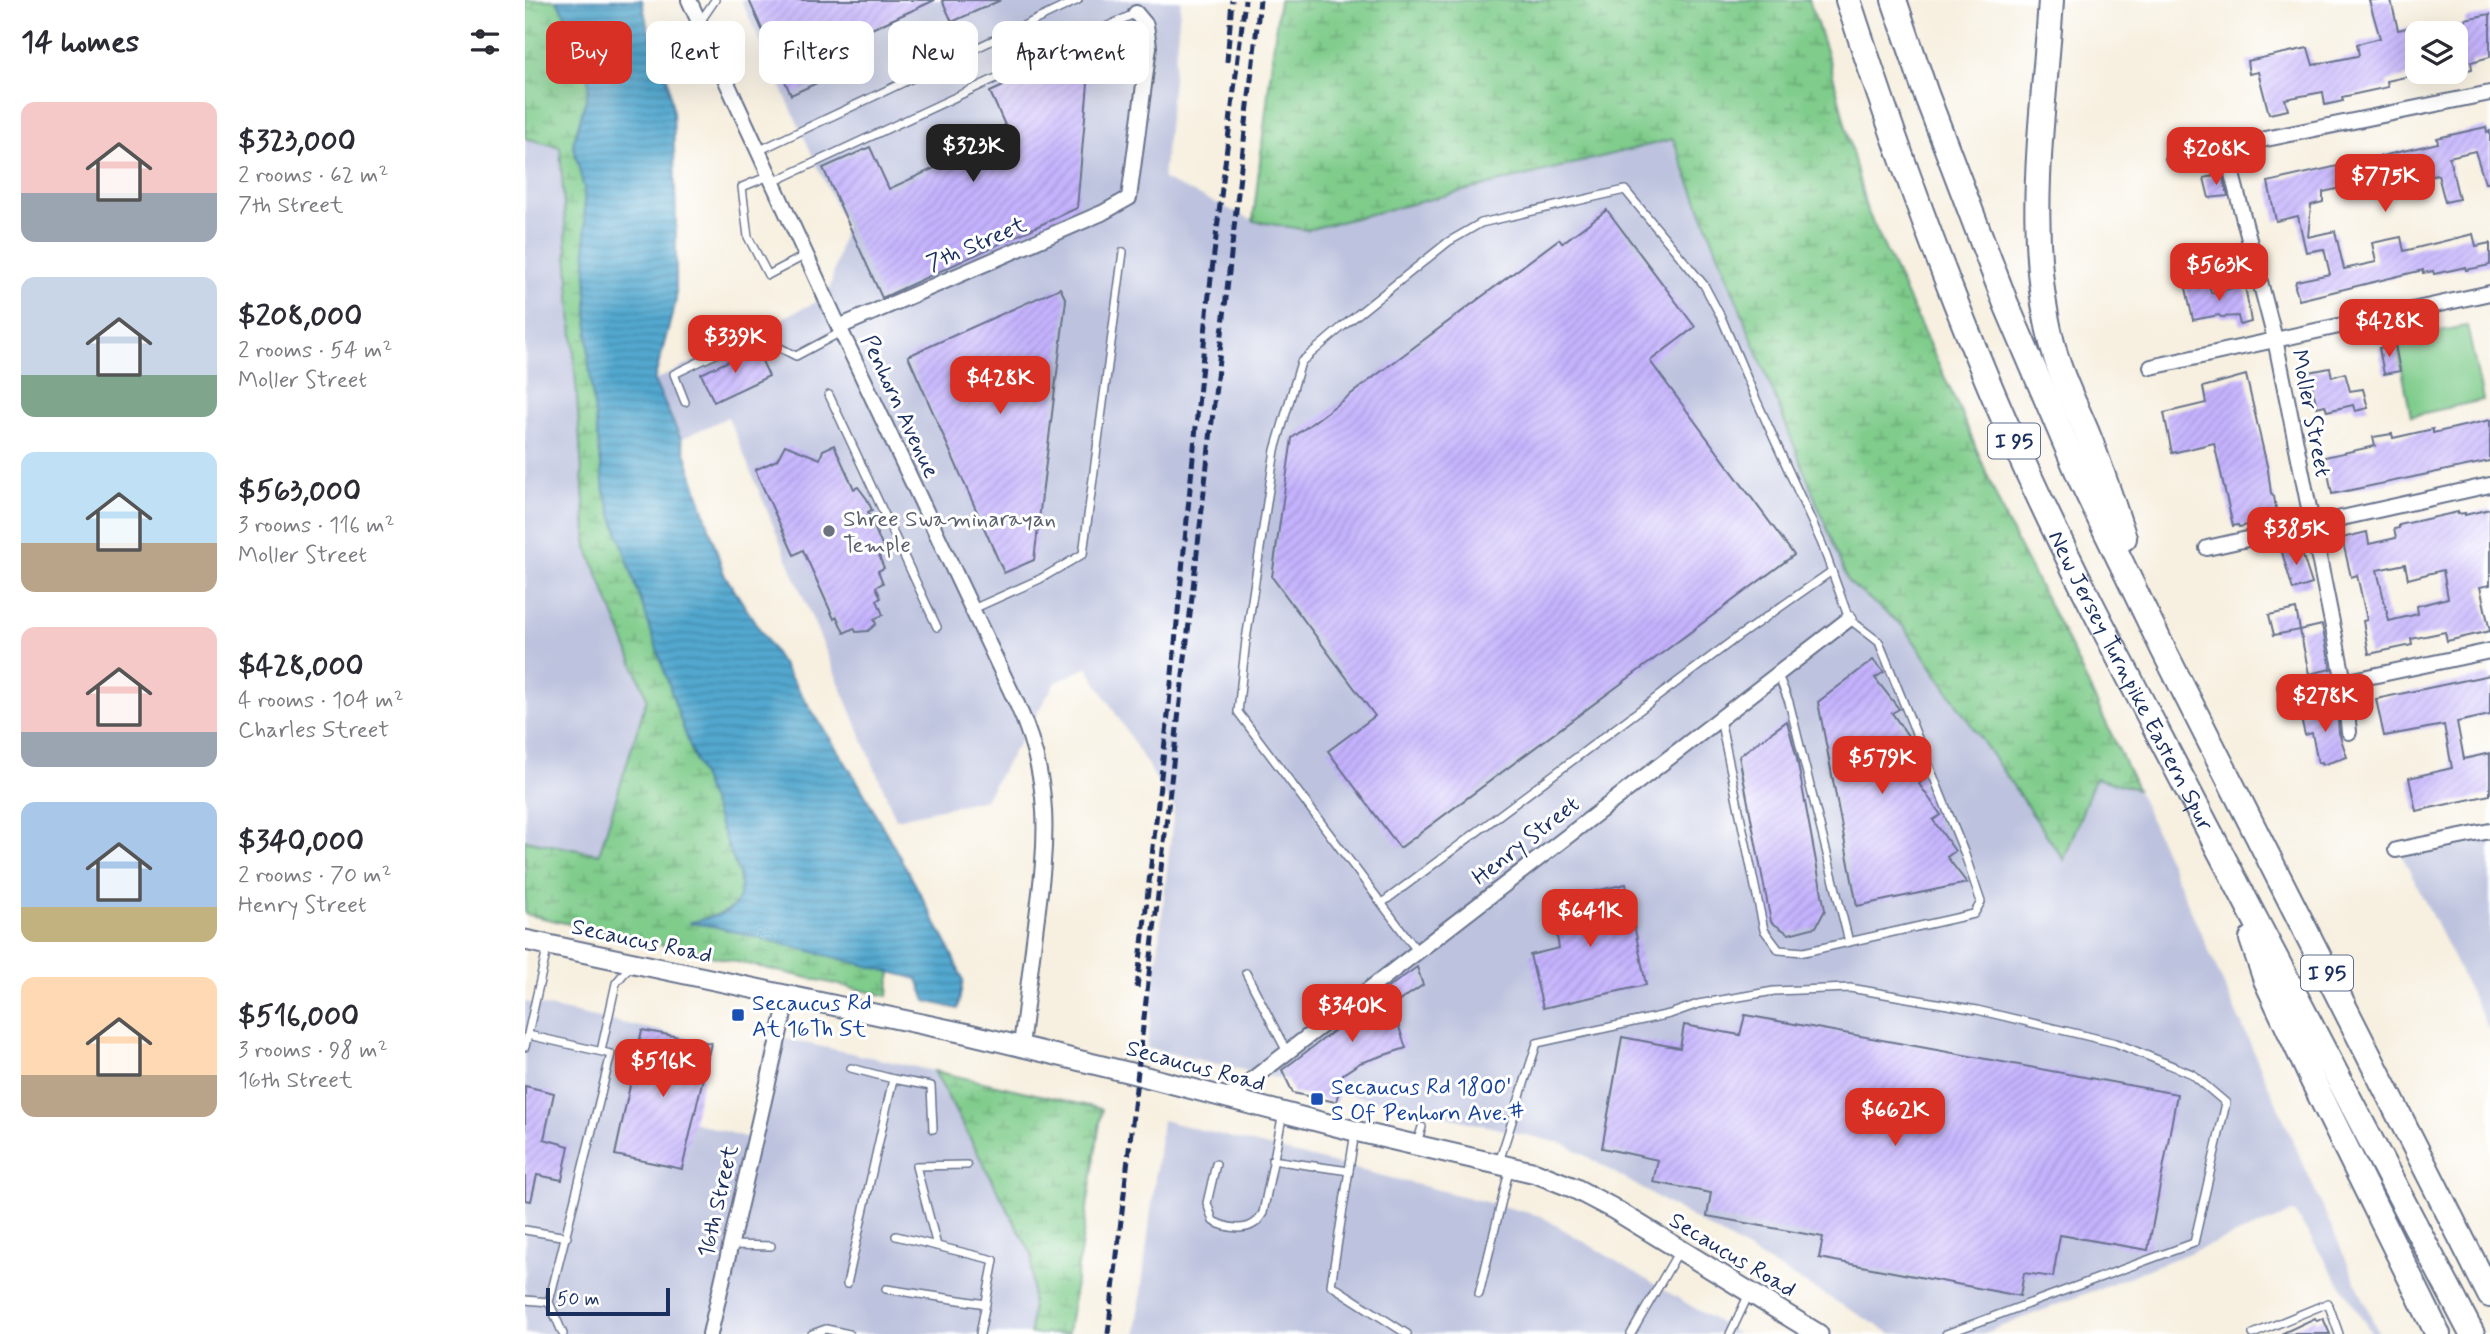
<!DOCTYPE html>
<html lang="en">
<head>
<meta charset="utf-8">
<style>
	:root { --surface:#fff; --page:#f7f7f7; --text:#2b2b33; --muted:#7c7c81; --accent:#d93025 }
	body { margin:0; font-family:Mynerve,sans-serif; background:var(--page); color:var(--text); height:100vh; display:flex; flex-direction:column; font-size:26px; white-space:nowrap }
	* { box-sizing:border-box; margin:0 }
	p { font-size:23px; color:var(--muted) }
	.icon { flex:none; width:38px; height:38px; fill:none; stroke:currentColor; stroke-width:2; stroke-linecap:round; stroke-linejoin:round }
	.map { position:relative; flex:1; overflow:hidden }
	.panel { display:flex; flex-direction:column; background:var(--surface); width:525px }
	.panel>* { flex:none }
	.top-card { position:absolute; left:21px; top:21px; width:665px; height:63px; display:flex; gap:14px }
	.buttons { position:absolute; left:1880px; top:21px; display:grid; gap:14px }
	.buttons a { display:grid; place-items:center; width:63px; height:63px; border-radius:14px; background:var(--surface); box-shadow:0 7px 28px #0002; font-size:35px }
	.scale { position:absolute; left:21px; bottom:18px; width:124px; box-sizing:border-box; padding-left:7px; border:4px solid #1b2f5e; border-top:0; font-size:19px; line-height:24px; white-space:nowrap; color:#1b2f5e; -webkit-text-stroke:5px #fff; paint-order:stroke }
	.price { position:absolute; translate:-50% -60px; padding:0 16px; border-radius:14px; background:var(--accent); color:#fff; font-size:23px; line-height:46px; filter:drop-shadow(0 2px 4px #0008) }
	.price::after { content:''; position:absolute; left:50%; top:42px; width:21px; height:16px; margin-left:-10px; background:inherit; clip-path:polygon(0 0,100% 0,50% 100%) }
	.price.on { background:#222; color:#fff }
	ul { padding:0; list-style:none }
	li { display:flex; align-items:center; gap:21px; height:175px; padding:0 21px }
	li span { display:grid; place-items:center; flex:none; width:196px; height:140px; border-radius:14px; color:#555 }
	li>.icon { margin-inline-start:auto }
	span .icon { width:84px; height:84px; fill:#fffc; stroke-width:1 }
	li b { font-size:30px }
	h2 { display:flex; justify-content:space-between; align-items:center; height:84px; padding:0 21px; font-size:30px }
	.tag { padding:0 24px; border-radius:14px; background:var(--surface); box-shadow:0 7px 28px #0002; font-size:24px; line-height:63px }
	.tag.on { background:var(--accent); color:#fff }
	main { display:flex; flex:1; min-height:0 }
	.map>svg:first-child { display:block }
	.industrial { fill:#bdc3de }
	.green { fill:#7fcc8b; stroke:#4d7e74; stroke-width:2 }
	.wetland { fill:url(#wetland-marsh); stroke:#4d7e74; stroke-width:2 }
	.water { fill:url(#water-rules); stroke:#376c96; stroke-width:2 }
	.building { fill:url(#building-hatch); fill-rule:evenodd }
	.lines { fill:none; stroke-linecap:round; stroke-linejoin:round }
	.lane-casing { stroke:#68738c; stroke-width:10 }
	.street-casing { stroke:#68738c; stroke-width:18 }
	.secondary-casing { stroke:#68738c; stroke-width:23 }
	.highway-casing { stroke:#68738c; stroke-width:28 }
	.lane { stroke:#fff; stroke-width:7 }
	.street { stroke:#fff; stroke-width:14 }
	.secondary { stroke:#fff; stroke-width:19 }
	.highway { stroke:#fff; stroke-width:24 }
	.rail { stroke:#1b2f5e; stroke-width:5; stroke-dasharray:10 5; stroke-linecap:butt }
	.worship-dot { fill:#6b7280; stroke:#fff; stroke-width:2.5 }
	.transit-dot { fill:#1a4fb4; stroke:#fff; stroke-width:2.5 }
	.labels { text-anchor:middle; stroke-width:6; stroke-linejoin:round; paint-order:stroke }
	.shield { fill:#fff; stroke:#5f6d8e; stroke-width:2 }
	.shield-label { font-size:21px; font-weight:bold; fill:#1b2f5e }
	.street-label { font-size:23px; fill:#1b2f5e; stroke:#fff }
	.worship-label { font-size:23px; fill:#5b616d; stroke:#fff; text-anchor:start }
	.transit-label { font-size:23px; fill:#164399; stroke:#fff; text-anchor:start }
</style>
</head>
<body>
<main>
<section class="panel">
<h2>14 homes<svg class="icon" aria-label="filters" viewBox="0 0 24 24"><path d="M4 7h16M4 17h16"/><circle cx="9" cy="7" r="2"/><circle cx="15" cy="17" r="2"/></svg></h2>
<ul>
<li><span style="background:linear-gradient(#f6c9c9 65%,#9aa5b1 0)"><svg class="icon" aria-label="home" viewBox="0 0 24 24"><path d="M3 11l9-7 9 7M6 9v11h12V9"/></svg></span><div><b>$323,000</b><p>2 rooms · 62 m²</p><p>7th Street</p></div></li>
<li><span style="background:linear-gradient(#c9d6e8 70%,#7fa58c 0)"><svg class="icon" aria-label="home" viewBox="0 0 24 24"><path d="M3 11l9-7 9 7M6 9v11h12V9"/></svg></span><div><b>$208,000</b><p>2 rooms · 54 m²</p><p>Moller Street</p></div></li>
<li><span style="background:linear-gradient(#bfe0f5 65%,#b9a48a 0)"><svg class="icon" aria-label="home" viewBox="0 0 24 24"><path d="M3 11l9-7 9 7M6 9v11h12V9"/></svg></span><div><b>$563,000</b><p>3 rooms · 116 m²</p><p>Moller Street</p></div></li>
<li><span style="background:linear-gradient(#f6c9c9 75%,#9aa5b1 0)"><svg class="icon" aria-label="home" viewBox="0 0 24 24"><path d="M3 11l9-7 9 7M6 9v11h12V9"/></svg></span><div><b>$428,000</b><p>4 rooms · 104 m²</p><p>Charles Street</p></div></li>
<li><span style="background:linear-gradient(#a9c7e8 75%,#c2b280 0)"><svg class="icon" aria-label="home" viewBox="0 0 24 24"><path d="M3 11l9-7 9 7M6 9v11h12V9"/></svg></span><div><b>$340,000</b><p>2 rooms · 70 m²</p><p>Henry Street</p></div></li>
<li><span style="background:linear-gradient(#ffd9b3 70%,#b9a48a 0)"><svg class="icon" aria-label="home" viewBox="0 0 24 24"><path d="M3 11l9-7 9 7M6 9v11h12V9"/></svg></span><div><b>$516,000</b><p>3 rooms · 98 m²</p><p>16th Street</p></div></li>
</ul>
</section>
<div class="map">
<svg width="1965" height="1334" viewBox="0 0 1965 1334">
	<defs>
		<pattern id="wetland-marsh" width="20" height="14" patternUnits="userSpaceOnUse" patternTransform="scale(1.75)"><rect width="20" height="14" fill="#7fcc8b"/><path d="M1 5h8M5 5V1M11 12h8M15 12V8" fill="none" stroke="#67a675"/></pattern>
		<pattern id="water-rules" width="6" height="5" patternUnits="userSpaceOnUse" patternTransform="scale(1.75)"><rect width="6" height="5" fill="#53a8cf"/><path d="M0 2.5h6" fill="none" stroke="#4489ab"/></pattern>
		<pattern id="building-hatch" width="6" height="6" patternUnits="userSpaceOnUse" patternTransform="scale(1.75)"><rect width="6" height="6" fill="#c4b2fd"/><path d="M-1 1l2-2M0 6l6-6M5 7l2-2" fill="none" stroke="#a899db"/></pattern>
	</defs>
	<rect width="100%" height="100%" fill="#fff"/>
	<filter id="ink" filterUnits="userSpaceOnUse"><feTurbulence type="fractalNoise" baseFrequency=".0143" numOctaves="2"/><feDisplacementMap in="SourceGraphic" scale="14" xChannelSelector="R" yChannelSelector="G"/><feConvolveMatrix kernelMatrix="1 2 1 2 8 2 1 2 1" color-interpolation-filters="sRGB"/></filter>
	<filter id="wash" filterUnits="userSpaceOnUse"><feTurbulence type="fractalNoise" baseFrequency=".00686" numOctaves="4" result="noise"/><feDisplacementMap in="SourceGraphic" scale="28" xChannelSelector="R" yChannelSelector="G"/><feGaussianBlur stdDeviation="1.57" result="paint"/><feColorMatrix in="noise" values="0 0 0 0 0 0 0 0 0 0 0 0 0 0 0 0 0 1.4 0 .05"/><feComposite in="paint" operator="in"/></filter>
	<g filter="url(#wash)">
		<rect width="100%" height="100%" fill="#f7f0e0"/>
		<g class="industrial">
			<polygon points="216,0 656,0 638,179 728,220 782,230 1148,139 1323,582 1379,627 1539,859 1570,778 1612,789 1854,1334 1847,1334 1769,1212 1457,1334 1367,1334 1040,1144 622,1048 649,808 562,667 530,683 460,799 371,819 203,417 156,439 129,381 303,296 320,226"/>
			<polygon points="0,138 35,147 62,547 122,698 74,854 0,840"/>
			<polygon points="1965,834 1965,1032 1874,850"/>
			<polygon points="0,1002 181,1041 165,1121 223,1138 243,1035 409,1071 507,1255 507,1311 505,1334 0,1334"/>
			<polygon points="637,1120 1016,1216 1213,1334 611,1334"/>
		</g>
		<polygon class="green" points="1942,326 1958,400 1886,416 1871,339"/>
		<g class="wetland">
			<path d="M0,0H32L62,57L64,89L48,144L59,189L64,365L79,490L160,733L214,875C221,916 195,911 166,923L188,926L366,971L363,996L0,914V840L74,854L122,698L62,547L35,147L0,138Z"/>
			<polygon points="754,0 1284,0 1305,63 1341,208 1438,417 1484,527 1546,648 1612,789 1570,778 1539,860 1379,627 1323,582 1148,139 782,230 728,221"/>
			<polygon points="409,1071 577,1109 543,1334 505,1334 507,1311 507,1255"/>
		</g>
		<path class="water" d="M32,0H117L122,25L143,80L148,110L151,220V300L129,381L156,439L199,574L331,779L390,884L423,946L438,980L433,1009L401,1001L393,979L188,926L164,923C195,914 221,915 214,875L160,733L79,490L64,365L59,189L48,144L64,89L62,58Z"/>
		<g id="blocks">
			<g class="building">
				<polygon points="224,0 410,0 283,58 294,82 266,95"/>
				<polygon points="417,0 476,0 427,22"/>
				<polygon points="1844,0 1866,0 1873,30 1890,26 1894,74 1862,81 1863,87 1817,97 1818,101 1800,105 1798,92 1760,99 1763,110 1744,114 1733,72 1724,74 1722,61 1783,48 1788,65 1832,56 1834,55 1832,44 1855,38"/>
				<polygon points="1965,14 1965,57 1946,62 1947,69 1930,73 1930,27 1941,24 1940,19"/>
				<polygon points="555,51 564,72 552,208 357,298 298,168 345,147 364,189 484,134 465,92"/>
				<polygon points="1961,127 1962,132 1965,131 1965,183 1960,183 1950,151 1924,157 1934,199 1920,202 1913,175 1872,183 1870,176 1798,192 1798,202 1786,205 1783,237 1810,231 1819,269 1851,262 1847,243 1876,237 1879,251 1948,234 1951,246 1965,243 1965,265 1941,270 1941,267 1909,274 1908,271 1898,273 1898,270 1774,300 1770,287 1771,281 1805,274 1799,249 1781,252 1773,216 1751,221 1743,182 1913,143 1912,138"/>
				<polygon points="1697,174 1703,196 1684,198 1679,178"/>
				<polygon points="1082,210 1170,327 1125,361 1269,555 875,848 803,751 850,716 747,577 767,438 1034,239 1037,243"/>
				<polygon points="1684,284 1686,293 1720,285 1726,322 1715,325 1713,316 1696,317 1694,315 1668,320 1661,288"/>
				<polygon points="535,288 541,300 509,560 479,573 383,356"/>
				<polygon points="1870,345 1875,371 1859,374 1854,348"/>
				<polygon points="231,348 244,376 189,402 176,374"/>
				<polygon points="1805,368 1807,377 1820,373 1825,391 1838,389 1843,408 1830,411 1828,405 1802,411 1800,405 1792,407 1784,372"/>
				<polygon points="1721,375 1743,470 1746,493 1749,496 1752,516 1749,519 1714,527 1713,525 1708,526 1689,443 1647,453 1639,413 1681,403 1678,387"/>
				<polygon points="1965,420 1965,461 1807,494 1800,457 1850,446 1848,437 1867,434 1868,438 1908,429 1908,433"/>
				<polygon points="260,445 295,459 298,450 309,445 329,489 333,487 342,499 347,510 343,512 360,553 354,556 359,568 353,571 358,583 351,587 356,598 352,600 358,615 349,619 351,624 343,631 331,632 329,628 319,633 312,617 309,619 278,550 269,555 230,470 252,460"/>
				<path d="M1965,509V585L1955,587L1965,631L1922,641L1920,632L1886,639L1887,645L1844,654L1838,621L1842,620L1832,575L1826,577L1817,538L1842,532L1844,544L1871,538L1869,529L1874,528V525L1933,512V514L1940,513V515ZM1880,564L1883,579L1918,570L1923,598L1892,606L1893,614L1864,621L1852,570Z"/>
				<polygon points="1774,544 1787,584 1768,590 1756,549"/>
				<polygon points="1771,609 1775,630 1749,635 1744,615"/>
				<polygon points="1797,625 1806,669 1784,674 1775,630"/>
				<polygon points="1348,660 1359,672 1350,678 1374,709 1367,713 1388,743 1380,749 1401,778 1394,784 1416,815 1408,820 1430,851 1422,857 1442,883 1332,906 1293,702"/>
				<polygon points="1965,675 1965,715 1932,722 1939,759 1965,753 1965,795 1891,811 1884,778 1927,768 1919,725 1859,736 1851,699"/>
				<polygon points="1812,706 1814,733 1822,757 1797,765 1797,762 1793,763 1787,733 1780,735 1775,714"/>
				<polygon points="1262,721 1272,759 1300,910 1291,927 1264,934 1246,922 1214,756"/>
				<polygon points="1101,884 1121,985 1018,1008 1005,955 1034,948 1026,901"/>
				<polygon points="892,967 898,985 867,1006 881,1048 835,1063 818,1074 811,1102 768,1093 757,1070 837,1010 836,1008 844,1001"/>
				<polygon points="1220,1015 1652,1094 1623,1250 1535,1235 1528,1277 1499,1273 1495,1296 1294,1258 1298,1237 1182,1216 1186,1193 1128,1182 1133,1160 1077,1148 1097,1037 1155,1048 1159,1025 1215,1035"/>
				<polygon points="117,1030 186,1043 157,1169 90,1155"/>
				<polygon points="0,1086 29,1093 19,1139 44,1146 37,1180 12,1175 6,1201 0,1200"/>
				<polygon points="1790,1318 1792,1321 1798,1318 1805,1334 1756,1334"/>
			</g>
		</g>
	</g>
	<g filter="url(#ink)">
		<use href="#blocks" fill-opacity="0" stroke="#68738c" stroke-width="2"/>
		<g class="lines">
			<g class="lane-casing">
				<g id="lane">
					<polyline points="175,22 190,0"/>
					<polyline points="233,151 553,0"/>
					<polyline points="244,176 217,187 223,237 243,275 281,255"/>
					<polyline points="248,182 611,13"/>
					<polyline points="304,395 412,627"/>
					<polyline points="160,402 149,374 230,335 271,356 316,332"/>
					<polyline points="448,609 515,579 558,554 598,252"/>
					<polyline points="1253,675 1264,702 1324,942"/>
					<polyline points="857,903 1211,638 1307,571"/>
					<polyline points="893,952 713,712 721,640 750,450 776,362 817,327 923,242 956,223 1100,190 1179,285 1196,317 1230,397 1297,544 1324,619 1354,642 1439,852 1456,902 1449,914 1279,952 1254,950 1239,930 1195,719"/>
					<polyline points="721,973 762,1052"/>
					<polyline points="3,1035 86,1054 24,1302 38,1334"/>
					<polyline points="0,1047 23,945"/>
					<polyline points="76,1051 91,983 106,965"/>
					<polyline points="368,1079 406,1086 408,1129"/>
					<polyline points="830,1132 806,1285 882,1334"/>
					<polyline points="892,1143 897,1127"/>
					<polyline points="747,1160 824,1171"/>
					<polyline points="974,1162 1012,1043 1145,1014 1173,1004 1249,991 1325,988 1452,1010 1591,1043 1667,1074 1701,1103 1669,1243 1421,1334"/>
					<path d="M691,1164L682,1203L688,1221C699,1227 718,1232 730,1223C733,1221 735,1217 738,1213L758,1113"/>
					<polyline points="0,1230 42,1237"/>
					<polyline points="371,1236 469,1260 455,1334"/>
					<polyline points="206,1245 246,1246"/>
					<polyline points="412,1246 391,1166 442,1165"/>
					<polyline points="322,1284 368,1079 326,1068"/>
					<polyline points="361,1289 461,1304"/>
					<polyline points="954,1294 985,1167"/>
					<polyline points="0,1300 24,1302"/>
					<polyline points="287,1334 301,1329 324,1334"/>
					<polyline points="1106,1334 1154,1251"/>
					<polyline points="1205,1334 1224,1294"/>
					<polyline points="1728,1334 1803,1303 1814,1334"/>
				</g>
			</g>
			<g class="street-casing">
				<g id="street">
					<path d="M164,0L314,327L492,704C528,782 522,842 511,924C506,965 501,1006 496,1046"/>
					<polyline points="1700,147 1750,339 1819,682 1824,732"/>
					<polyline points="1648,158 1965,93"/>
					<polyline points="314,327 577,213 604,198 624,47 621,25 611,13"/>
					<polyline points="1626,367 1965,293"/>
					<polyline points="1682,548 1965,485"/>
					<polyline points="1760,687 1819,682 1965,651"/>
					<polyline points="1871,850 1965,831"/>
					<polyline points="703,1098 1324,619"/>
					<polyline points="185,1334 263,996"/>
				</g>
			</g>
			<g class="secondary-casing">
				<polyline id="secondary" points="0,940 444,1034 606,1073 830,1131 1011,1173 1049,1188 1087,1208 1293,1334"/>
			</g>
			<g class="highway-casing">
				<g id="highway">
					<path id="s1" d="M1323,0C1375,160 1432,318 1502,471C1553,583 1612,692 1669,802C1761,980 1855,1156 1947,1334"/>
					<polyline points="1369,0 1401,94 1481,304 1557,482 1639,651 1965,1295"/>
					<path d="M1526,0C1519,117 1497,239 1530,354C1538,383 1553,410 1564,438C1577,471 1588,505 1599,538"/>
					<polyline points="1727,939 1741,980 1788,1081 1913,1334"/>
				</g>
			</g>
			<use href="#lane" class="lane"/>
			<use href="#street" class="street"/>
			<use href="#secondary" class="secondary"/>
			<use href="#highway" class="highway"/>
			<g class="rail">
				<polyline points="702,62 707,0"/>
				<polyline points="612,988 643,715 683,303 720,0"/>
				<polyline points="583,1334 735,0"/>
			</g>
		</g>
	</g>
	<circle class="worship-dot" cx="304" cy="531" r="7"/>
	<g class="transit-dot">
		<rect x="206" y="1008" width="14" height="14" rx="3.5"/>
		<rect x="785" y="1092" width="14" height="14" rx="3.5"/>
	</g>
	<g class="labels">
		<g class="shield">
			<rect x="1463" y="423.5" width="52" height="35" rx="5"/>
			<rect x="1776" y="955.5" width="52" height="35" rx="5"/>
		</g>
		<g class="shield-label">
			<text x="1489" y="448">I 95</text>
			<text x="1802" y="980">I 95</text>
		</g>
		<g class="street-label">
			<text transform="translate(451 243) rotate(-23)" y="8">7th Street</text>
			<text transform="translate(376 406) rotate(65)" y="8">Penhorn Avenue</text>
			<text transform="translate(1787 413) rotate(79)" y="8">Moller Street</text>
			<text dy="8" stroke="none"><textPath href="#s1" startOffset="738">New Jersey Turnpike Eastern Spur</textPath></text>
			<text transform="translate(1000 840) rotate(-38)" y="8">Henry Street</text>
			<text transform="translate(117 940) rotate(12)" y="8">Secaucus Road</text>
			<text transform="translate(671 1065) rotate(15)" y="8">Secaucus Road</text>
			<text transform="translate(192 1201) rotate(-77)" y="8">16th Street</text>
			<text transform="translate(1208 1254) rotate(31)" y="8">Secaucus Road</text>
		</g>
		<g class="worship-label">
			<text x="318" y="526">Shree Swaminarayan<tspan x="318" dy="26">Temple</tspan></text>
		</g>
		<g class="transit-label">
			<text x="227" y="1010">Secaucus Rd<tspan x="227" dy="26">At 16Th St</tspan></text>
			<text x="806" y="1094">Secaucus Rd 1800'<tspan x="806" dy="26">S Of Penhorn Ave.#</tspan></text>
		</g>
	</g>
</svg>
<div class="buttons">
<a><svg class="icon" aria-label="layers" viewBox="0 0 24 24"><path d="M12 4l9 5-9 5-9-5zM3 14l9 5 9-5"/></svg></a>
</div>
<div class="scale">50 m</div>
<b class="price on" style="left:448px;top:184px">$323K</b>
<b class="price" style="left:1691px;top:187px">$208K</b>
<b class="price" style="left:1860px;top:214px">$775K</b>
<b class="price" style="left:1694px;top:303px">$563K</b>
<b class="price" style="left:1864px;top:359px">$428K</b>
<b class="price" style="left:210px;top:375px">$339K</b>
<b class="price" style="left:475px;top:416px">$428K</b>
<b class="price" style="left:1771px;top:567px">$385K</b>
<b class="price" style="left:1800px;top:734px">$278K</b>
<b class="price" style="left:1357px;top:796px">$579K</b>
<b class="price" style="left:1065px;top:949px">$641K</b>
<b class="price" style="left:827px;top:1044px">$340K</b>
<b class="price" style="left:138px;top:1099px">$516K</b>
<b class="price" style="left:1370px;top:1148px">$662K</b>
<div class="top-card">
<a class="tag on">Buy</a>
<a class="tag">Rent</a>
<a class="tag">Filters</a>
<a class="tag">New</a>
<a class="tag">Apartment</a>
</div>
</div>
</main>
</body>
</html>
